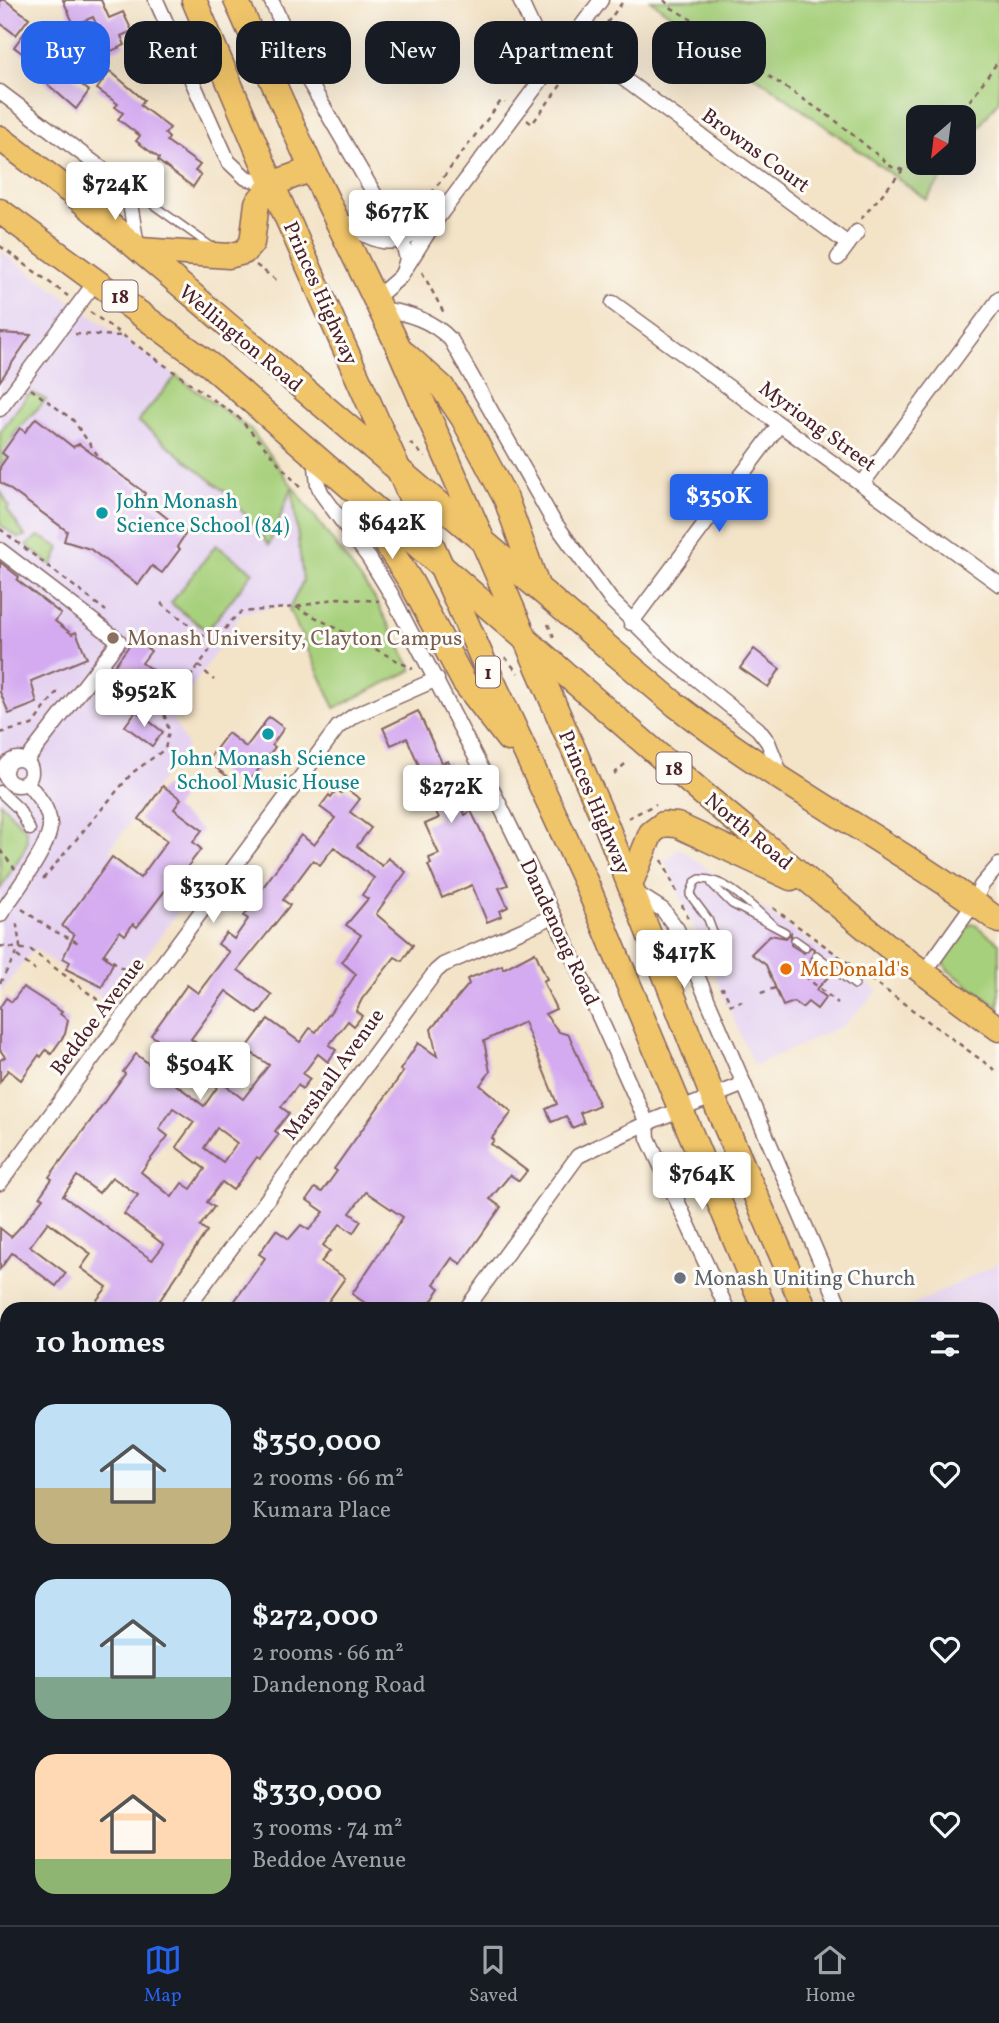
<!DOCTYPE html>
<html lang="en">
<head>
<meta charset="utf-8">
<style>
	:root { --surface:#171b24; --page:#20242c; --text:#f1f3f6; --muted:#9ea1a6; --line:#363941; --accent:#2563eb }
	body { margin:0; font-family:Vollkorn,serif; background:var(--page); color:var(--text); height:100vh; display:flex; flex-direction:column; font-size:26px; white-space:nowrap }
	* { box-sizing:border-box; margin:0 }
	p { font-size:23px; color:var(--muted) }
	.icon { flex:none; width:38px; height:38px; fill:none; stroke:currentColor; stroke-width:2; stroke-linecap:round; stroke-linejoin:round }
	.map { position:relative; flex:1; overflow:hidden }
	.panel { position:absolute; left:0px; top:1302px; width:999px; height:623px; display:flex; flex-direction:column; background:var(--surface); border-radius:21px 21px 0 0; box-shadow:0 7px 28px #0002 }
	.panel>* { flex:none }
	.hud { position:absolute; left:21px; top:21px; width:957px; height:63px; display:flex; gap:14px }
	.needle { width:46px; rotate:208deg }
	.tools { position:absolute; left:906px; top:105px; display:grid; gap:14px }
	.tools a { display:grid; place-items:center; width:70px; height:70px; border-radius:14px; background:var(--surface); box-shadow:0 7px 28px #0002; font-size:35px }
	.price { position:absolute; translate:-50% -60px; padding:0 16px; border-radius:7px; background:#fff; color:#222; font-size:23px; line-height:46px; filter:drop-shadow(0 2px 4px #0008) }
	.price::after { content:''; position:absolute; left:50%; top:42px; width:21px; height:16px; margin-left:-10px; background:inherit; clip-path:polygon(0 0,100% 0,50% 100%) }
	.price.selected { background:var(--accent); color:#fff }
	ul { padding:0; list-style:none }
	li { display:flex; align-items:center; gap:21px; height:175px; padding:0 35px }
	li span { display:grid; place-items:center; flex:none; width:196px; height:140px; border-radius:21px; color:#555 }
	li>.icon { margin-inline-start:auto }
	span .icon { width:84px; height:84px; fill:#fffc; stroke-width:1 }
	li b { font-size:30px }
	h2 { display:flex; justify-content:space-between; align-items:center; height:84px; padding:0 35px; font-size:30px }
	.chip { padding:0 24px; border-radius:21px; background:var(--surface); box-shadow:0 7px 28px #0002; font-size:24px; line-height:63px }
	.chip.selected { background:var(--accent); color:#fff }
	.tab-bar { display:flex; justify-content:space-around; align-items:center; height:98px; border-top:2px solid var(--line); background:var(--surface); font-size:19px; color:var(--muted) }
	.tab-bar a { display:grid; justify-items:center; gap:4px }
	.tab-bar .selected { color:var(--accent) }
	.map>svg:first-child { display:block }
	.built { fill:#e5d3f1 }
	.green { fill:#a7d07b; stroke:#787853; stroke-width:2 }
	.building { fill:#d4aaf0; fill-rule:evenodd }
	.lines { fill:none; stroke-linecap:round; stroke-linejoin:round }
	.service-casing { stroke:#856462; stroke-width:10 }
	.pedestrian-casing { stroke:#856462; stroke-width:13 }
	.minor-casing { stroke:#856462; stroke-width:17 }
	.primary-casing { stroke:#856462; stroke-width:25 }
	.trunk-casing { stroke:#856462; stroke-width:27 }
	.path { stroke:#856462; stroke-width:2.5; stroke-dasharray:5 5; stroke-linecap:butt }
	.service { stroke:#fff; stroke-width:7 }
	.pedestrian { stroke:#fff; stroke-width:10 }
	.minor { stroke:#fff; stroke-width:14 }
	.primary { stroke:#f0c469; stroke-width:23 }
	.trunk { stroke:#f0c469; stroke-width:24 }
	.culture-dot { fill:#0f9aa8; stroke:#fdfcf7; stroke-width:2.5 }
	.education-dot { fill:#8d6e63; stroke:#fdfcf7; stroke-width:2.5 }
	.food-dot { fill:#e8710a; stroke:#fdfcf7; stroke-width:2.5 }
	.worship-dot { fill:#6b7280; stroke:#fdfcf7; stroke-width:2.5 }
	.labels { text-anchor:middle; stroke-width:6; stroke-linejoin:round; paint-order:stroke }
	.shield { fill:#fdfcf7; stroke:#806168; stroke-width:2 }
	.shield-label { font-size:19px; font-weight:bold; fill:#4a1f2b }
	.street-label { font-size:21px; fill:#4a1f2b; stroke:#fdfcf7 }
	.culture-label { font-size:21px; fill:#0d838f; stroke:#fdfcf7; text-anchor:start }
	.education-label { font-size:21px; fill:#785e54; stroke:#fdfcf7; text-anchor:start }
	.food-label { font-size:21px; fill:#c56008; stroke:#fdfcf7; text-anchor:start }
	.worship-label { font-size:21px; fill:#5b616d; stroke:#fdfcf7; text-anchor:start }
</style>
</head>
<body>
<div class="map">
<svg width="999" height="1925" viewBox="0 0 999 1925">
	<rect width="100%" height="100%" fill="#fdfcf7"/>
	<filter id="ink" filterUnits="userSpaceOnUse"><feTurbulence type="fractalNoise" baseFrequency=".0143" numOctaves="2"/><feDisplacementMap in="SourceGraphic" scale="14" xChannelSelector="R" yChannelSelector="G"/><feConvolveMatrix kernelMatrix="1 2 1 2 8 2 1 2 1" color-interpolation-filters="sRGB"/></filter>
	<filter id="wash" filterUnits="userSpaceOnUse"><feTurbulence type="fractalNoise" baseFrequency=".00686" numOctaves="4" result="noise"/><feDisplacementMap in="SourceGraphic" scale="28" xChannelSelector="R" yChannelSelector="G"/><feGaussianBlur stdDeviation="1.57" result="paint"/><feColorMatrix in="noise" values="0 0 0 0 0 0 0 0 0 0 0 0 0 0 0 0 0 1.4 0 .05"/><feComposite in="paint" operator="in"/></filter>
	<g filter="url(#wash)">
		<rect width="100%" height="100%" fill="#f3e3c7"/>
		<g class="built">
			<polygon points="0,251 231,415 265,449 289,481 303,581 289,609 284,606 242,613 172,717 187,746 110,849 184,904 110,1004 34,948 0,994"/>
			<polygon points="679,848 878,991 844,1025 754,1066 665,861"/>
			<polygon points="999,1263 999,1642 992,1629 992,1309 905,1309"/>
			<polygon points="885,1918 973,1918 976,1925 880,1925"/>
		</g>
		<g class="green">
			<polygon points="650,0 999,0 999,100 964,147 964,117 919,117 919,163 953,163 926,199"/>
			<polygon points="176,376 251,430 374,597 412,670 335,708 289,609 303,581 292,487 269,545 229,495 138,421"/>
			<polygon points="33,393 46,400 14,433 7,457 0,467 0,432 27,396"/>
			<polygon points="0,490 9,507 7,509 25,536 19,538 0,525"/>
			<polygon points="39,536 60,548 52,566 27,545"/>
			<polygon points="216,545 253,572 207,631 171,603"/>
			<polygon points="0,802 26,830 27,843 23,852 0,889"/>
			<polygon points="974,924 999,943 999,1008 948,970 943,961 969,925"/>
		</g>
		<g id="blocks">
			<g class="building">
				<polygon points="0,0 5,0 29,18 16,35 0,23"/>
				<polygon points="63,0 101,0 109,18 123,12 132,31 121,36 125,45 109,52 93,17 74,25"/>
				<polygon points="27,29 56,51 51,58 89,91 76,109 37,75 42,68 14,47"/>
				<polygon points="110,71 144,100 140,105 170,128 165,134 169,138 167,141 200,165 195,171 201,175 193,187 158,161 159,158 136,141 140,136 118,119 123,113 115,107 118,104 97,89"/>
				<polygon points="0,333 31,335 0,381"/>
				<polygon points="36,418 73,447 79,444 145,493 143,499 186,533 177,547 180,549 162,573 152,566 138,585 90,549 64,541 67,531 0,482 0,467 7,457 2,453 20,428 25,432"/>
				<polygon points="0,562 19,577 17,580 61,614 55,621 72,634 76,632 87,658 31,681 37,703 9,714 0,692"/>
				<polygon points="134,639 151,651 142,663 171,683 162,695 134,674 121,692 104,680"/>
				<polygon points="754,649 780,669 768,687 740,668"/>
				<polygon points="136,711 163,732 152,746 125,726"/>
				<polygon points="418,711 442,763 448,761 456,777 450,779 465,815 471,811 508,885 499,888 508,907 500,911 502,916 487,922 472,885 442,898 428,865 431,864 429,858 439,854 425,824 439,818 427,793 416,797 409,782 424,777 407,738 391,745 383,728"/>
				<polygon points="269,717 284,728 272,745 275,747 244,789 207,761 228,733 246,747"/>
				<polygon points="163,786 181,799 174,809 202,830 193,842 201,849 182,874 185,876 173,893 167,888 137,927 133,924 125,935 120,931 103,955 113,963 102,987 66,969 70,962 63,958 74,935 62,926 112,857 140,878 167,841 139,819"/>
				<path d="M345,788L360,799L350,812L371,828L357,846L382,866L388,858L406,872L376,914L413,945L402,961L395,957L362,999L356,1011L362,1016L354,1026L348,1021L329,1045L336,1050L328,1062L318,1054L303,1074L310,1079L302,1089L298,1085L281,1107L289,1113L275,1131L279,1134L260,1159L257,1157L233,1190L222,1182L207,1202L214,1207L200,1226L207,1231L154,1309H90L107,1287L81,1268L91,1254L48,1222L30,1246L66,1273L56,1286L12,1253L0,1269V1228L11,1237L22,1225L43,1198L40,1196L52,1179L49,1177L125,1074L123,1072L136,1054L204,1106L221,1082L243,1099L269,1065L246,1049L268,1019L300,1042L310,1028L316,1032L332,1010L356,974L342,962L361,935L346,925L368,899L362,895L374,878L334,847L320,865L313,860L283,900L290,905L238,970L272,995L258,1014L226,991L191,1039L219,1060L207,1075L151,1035L187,985L198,993L229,952L218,944L226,933L234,939L248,919L244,916L250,908L246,905L255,893L258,894L301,835L314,845L335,818L320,807L329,795L331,797L337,789L341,793ZM173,1108L194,1122L176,1147L205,1169L191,1189L182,1183L172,1197L141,1172L168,1136L159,1129ZM217,1128L237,1143L223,1162L204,1148ZM77,1176L99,1193L112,1177L138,1195L124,1214L164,1245L152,1260L63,1196Z"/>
				<polygon points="791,933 791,945 804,953 811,947 814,949 810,961 829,976 816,990 826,997 817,1009 808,1002 802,1008 794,1002 783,1006 766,965 751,954 770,935 786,938"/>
				<polygon points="535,952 547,979 543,981 556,1009 545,1014 559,1032 569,1035 599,1105 580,1113 584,1123 572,1128 566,1116 552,1122 546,1109 557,1104 524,1022 484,1041 490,1072 480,1085 512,1112 492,1138 494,1140 491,1144 527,1171 519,1181 510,1175 490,1199 501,1207 461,1264 452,1258 434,1284 440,1288 433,1299 422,1309 374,1309 352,1294 403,1217 366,1192 350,1213 361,1221 353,1233 340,1224 323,1245 330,1251 321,1262 345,1278 323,1309 229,1309 265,1258 259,1254 276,1230 289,1239 301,1225 309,1230 324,1212 307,1200 315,1188 322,1192 337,1171 334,1169 403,1072 400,1070 418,1043 437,1056 431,1029 469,984 467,979 502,965 503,969"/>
				<polygon points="23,987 62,1012 60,1014 68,1020 65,1034 51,1054 46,1050 41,1057 39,1055 21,1080 8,1070 0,1082 0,1060 5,1057 0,1050 0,1007 6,998 12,1002"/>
			</g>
		</g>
	</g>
	<g filter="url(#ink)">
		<use href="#blocks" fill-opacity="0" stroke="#856462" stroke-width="2"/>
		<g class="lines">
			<g class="service-casing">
				<g id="service">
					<polyline points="128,187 212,247"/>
					<polyline points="712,884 732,904 785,932"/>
					<path d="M715,938L708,919L690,895L695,882L700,879C728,878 753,908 772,924"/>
					<polyline points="795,940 805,947"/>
					<polyline points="816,955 855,985"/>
				</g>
			</g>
			<g class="pedestrian-casing">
				<polyline id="pedestrian" points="0,791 19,809 30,830"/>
			</g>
			<g class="minor-casing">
				<g id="minor">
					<polyline points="156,0 228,161 246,178 272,184"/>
					<polyline points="271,0 308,80 403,243 407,259 404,269"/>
					<polyline points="520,0 542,48 555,60"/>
					<polyline points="571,40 848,244"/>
					<polyline points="0,92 121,183 129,197 137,246"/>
					<path d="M340,218C374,244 394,252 430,224"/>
					<polyline points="838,258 857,232"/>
					<polyline points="376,298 400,277 436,220 601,0"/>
					<polyline points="613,303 999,584"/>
					<path d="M381,309C408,313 432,320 451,340L552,519L611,600L668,656L758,729L768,742L781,775"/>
					<polyline points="0,409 97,280"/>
					<polyline points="315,457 318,485 322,494 369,558 391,594 487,779 554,916 647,1123 648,1138 727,1309"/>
					<polyline points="862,484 999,299"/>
					<polyline points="0,550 119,641 26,761"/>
					<polyline points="631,623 779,425"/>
					<circle cx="18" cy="772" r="13"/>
					<polyline points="633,891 663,910 677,929 841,1309"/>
					<path d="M0,915C12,896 51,846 50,825C49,808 37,795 27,783"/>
					<polyline points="924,973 974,903 981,886 999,865"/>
					<polyline points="0,1183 338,727 355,715 437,679"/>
					<polyline points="186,1309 436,971 443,965 554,916"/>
					<polyline points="466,1309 578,1156 647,1123 744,1084"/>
					<polyline points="0,1561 7,1552"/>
					<polyline points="0,1784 7,1789"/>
					<polyline points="992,1877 999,1866"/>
					<polyline points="992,1917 996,1925"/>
					<polyline points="183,1918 192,1925"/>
					<polyline points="11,1925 17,1918"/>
					<polyline points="291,1925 297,1918"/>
					<polyline points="568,1925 573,1918"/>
				</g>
			</g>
			<g class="primary-casing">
				<polyline id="primary" points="852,1925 857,1918"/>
			</g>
			<g class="trunk-casing">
				<g id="trunk">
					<polyline points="194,0 272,184 482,658 587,885 764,1309"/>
					<polyline points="236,0 312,169 399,348 605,822 712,1095 805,1309"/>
					<path d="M0,138L77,197L676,705C779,785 895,844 999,921"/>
					<polyline points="0,211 210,365 708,798 889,947 999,1029"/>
					<polyline points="140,250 229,256 244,252 252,243 257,203 272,184 312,169"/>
					<polyline points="405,354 442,387 463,418 506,499 536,583"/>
					<polyline points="368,515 411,582 464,682 508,739"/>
					<polyline points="630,885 651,833 663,824 677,825 791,878"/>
					<polyline points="992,1739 999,1755"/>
					<polyline points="992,1836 999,1852"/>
				</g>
			</g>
			<g class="path">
				<polyline points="664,0 670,7 723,38 770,77 836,121 892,167 903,170 924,163"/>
				<polyline points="595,39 624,0"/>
				<polyline points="958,117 999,60"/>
				<polyline points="527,120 532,124 578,62"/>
				<polyline points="402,213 415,215 501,101 505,103"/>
				<polyline points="861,219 902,171"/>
				<polyline points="0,246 68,296"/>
				<polyline points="256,265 279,282"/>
				<polyline points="422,272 445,315"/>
				<polyline points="90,312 239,418 303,491"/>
				<polyline points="75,334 124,336"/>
				<polyline points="31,389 73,420 101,460"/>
				<polyline points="410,443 425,457"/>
				<polyline points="0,529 106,611"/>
				<polyline points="161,603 214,644"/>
				<polyline points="296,607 413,669"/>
				<polyline points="548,624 554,637"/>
				<polyline points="505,657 518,673"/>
				<polyline points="198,665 214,680"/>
				<polyline points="0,733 32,725 56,693 60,693"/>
				<polyline points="614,774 625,764"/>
				<polyline points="628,818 656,804"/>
				<polyline points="0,850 15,869"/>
				<polyline points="662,860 678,895"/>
				<polyline points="43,879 132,773 165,749 169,731 164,713 231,621 241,612 296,607 338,598 379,601"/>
				<polyline points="682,905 688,918"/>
				<polyline points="773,908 999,1073"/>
				<polyline points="22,909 52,930 79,943"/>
				<polyline points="0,946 31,950 110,1009"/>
				<polyline points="104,954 135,978"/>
				<polyline points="17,956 35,970"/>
				<polyline points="816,967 808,979 838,1003"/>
				<polyline points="0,983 20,947 16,919"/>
				<polyline points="720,989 723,988 731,1005 742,1001"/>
				<polyline points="761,993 775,988"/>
				<polyline points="878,1925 884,1918"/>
			</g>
			<use href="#service" class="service"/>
			<use href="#pedestrian" class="pedestrian"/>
			<use href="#minor" class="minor"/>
			<use href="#primary" class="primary"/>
			<use href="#trunk" class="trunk"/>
		</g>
	</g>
	<g class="culture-dot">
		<circle cx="102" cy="513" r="7"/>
		<circle cx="268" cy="734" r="7"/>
	</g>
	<circle class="education-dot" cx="113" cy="638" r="7"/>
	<circle class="food-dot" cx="786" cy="969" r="7"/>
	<circle class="worship-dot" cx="680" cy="1278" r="7"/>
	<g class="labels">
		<g class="shield">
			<rect x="102.5" y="280.5" width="35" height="31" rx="5"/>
			<rect x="476" y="656.5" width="24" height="31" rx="5"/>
			<rect x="656.5" y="752.5" width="35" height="31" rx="5"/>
		</g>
		<g class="shield-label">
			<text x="120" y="303">18</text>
			<text x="488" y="679">1</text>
			<text x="674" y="775">18</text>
		</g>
		<g class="street-label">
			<text transform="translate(756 150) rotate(36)" y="7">Browns Court</text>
			<text transform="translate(321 293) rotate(66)" y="7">Princes Highway</text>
			<text transform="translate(241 338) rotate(40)" y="7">Wellington Road</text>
			<text transform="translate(818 426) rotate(36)" y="7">Myriong Street</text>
			<text transform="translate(595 802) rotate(67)" y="7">Princes Highway</text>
			<text transform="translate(749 831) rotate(40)" y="7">North Road</text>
			<text transform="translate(560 932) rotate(65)" y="7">Dandenong Road</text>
			<text transform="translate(97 1016) rotate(-53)" y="7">Beddoe Avenue</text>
			<text transform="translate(333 1074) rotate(-54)" y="7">Marshall Avenue</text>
		</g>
		<g class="culture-label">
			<text x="116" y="508">John Monash<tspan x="116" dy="24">Science School (84)</tspan></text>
			<text x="268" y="765" text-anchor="middle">John Monash Science<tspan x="268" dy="24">School Music House</tspan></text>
		</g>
		<g class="education-label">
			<text x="127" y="645">Monash University, Clayton Campus</text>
		</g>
		<g class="food-label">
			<text x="800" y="976">McDonald's</text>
		</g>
		<g class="worship-label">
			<text x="694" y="1285">Monash Uniting Church</text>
		</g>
	</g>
</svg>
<div class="tools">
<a><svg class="needle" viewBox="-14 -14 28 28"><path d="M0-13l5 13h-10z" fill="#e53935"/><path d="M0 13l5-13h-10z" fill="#9ea1a6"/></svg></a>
</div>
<b class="price" style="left:115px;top:222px">$724K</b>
<b class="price" style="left:397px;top:250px">$677K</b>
<b class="price selected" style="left:719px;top:534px">$350K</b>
<b class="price" style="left:392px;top:561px">$642K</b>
<b class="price" style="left:144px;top:729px">$952K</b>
<b class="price" style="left:451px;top:825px">$272K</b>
<b class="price" style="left:213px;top:925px">$330K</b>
<b class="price" style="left:684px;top:990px">$417K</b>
<b class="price" style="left:200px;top:1102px">$504K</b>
<b class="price" style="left:702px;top:1212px">$764K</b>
<div class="hud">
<a class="chip selected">Buy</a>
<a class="chip">Rent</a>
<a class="chip">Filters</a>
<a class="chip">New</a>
<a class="chip">Apartment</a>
<a class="chip">House</a>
</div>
<section class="panel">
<h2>10 homes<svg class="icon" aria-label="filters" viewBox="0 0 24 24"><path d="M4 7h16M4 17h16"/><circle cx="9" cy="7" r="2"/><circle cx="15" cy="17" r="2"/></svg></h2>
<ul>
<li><span style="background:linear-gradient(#bfe0f5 60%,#c2b280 0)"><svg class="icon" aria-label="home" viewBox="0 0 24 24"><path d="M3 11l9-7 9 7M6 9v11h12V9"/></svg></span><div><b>$350,000</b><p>2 rooms · 66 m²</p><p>Kumara Place</p></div><svg class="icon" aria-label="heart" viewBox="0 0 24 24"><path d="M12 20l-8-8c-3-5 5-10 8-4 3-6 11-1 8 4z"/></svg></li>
<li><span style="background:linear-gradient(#bfe0f5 70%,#7fa58c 0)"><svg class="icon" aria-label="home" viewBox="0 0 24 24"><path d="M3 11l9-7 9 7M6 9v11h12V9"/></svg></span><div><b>$272,000</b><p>2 rooms · 66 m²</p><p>Dandenong Road</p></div><svg class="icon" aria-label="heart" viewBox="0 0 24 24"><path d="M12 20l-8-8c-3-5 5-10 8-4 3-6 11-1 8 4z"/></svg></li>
<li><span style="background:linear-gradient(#ffd9b3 75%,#8fb573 0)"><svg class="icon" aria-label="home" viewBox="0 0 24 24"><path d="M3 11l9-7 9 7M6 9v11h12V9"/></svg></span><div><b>$330,000</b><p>3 rooms · 74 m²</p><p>Beddoe Avenue</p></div><svg class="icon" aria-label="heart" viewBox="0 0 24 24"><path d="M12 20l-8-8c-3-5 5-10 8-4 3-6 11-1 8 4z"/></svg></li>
</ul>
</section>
</div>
<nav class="tab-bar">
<a class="selected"><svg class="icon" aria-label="map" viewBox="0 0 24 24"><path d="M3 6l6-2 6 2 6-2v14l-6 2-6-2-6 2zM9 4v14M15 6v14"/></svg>Map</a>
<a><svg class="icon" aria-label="saved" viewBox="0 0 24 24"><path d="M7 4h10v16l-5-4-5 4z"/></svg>Saved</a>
<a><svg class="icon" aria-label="home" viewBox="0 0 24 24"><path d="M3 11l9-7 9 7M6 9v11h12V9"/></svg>Home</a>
</nav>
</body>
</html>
